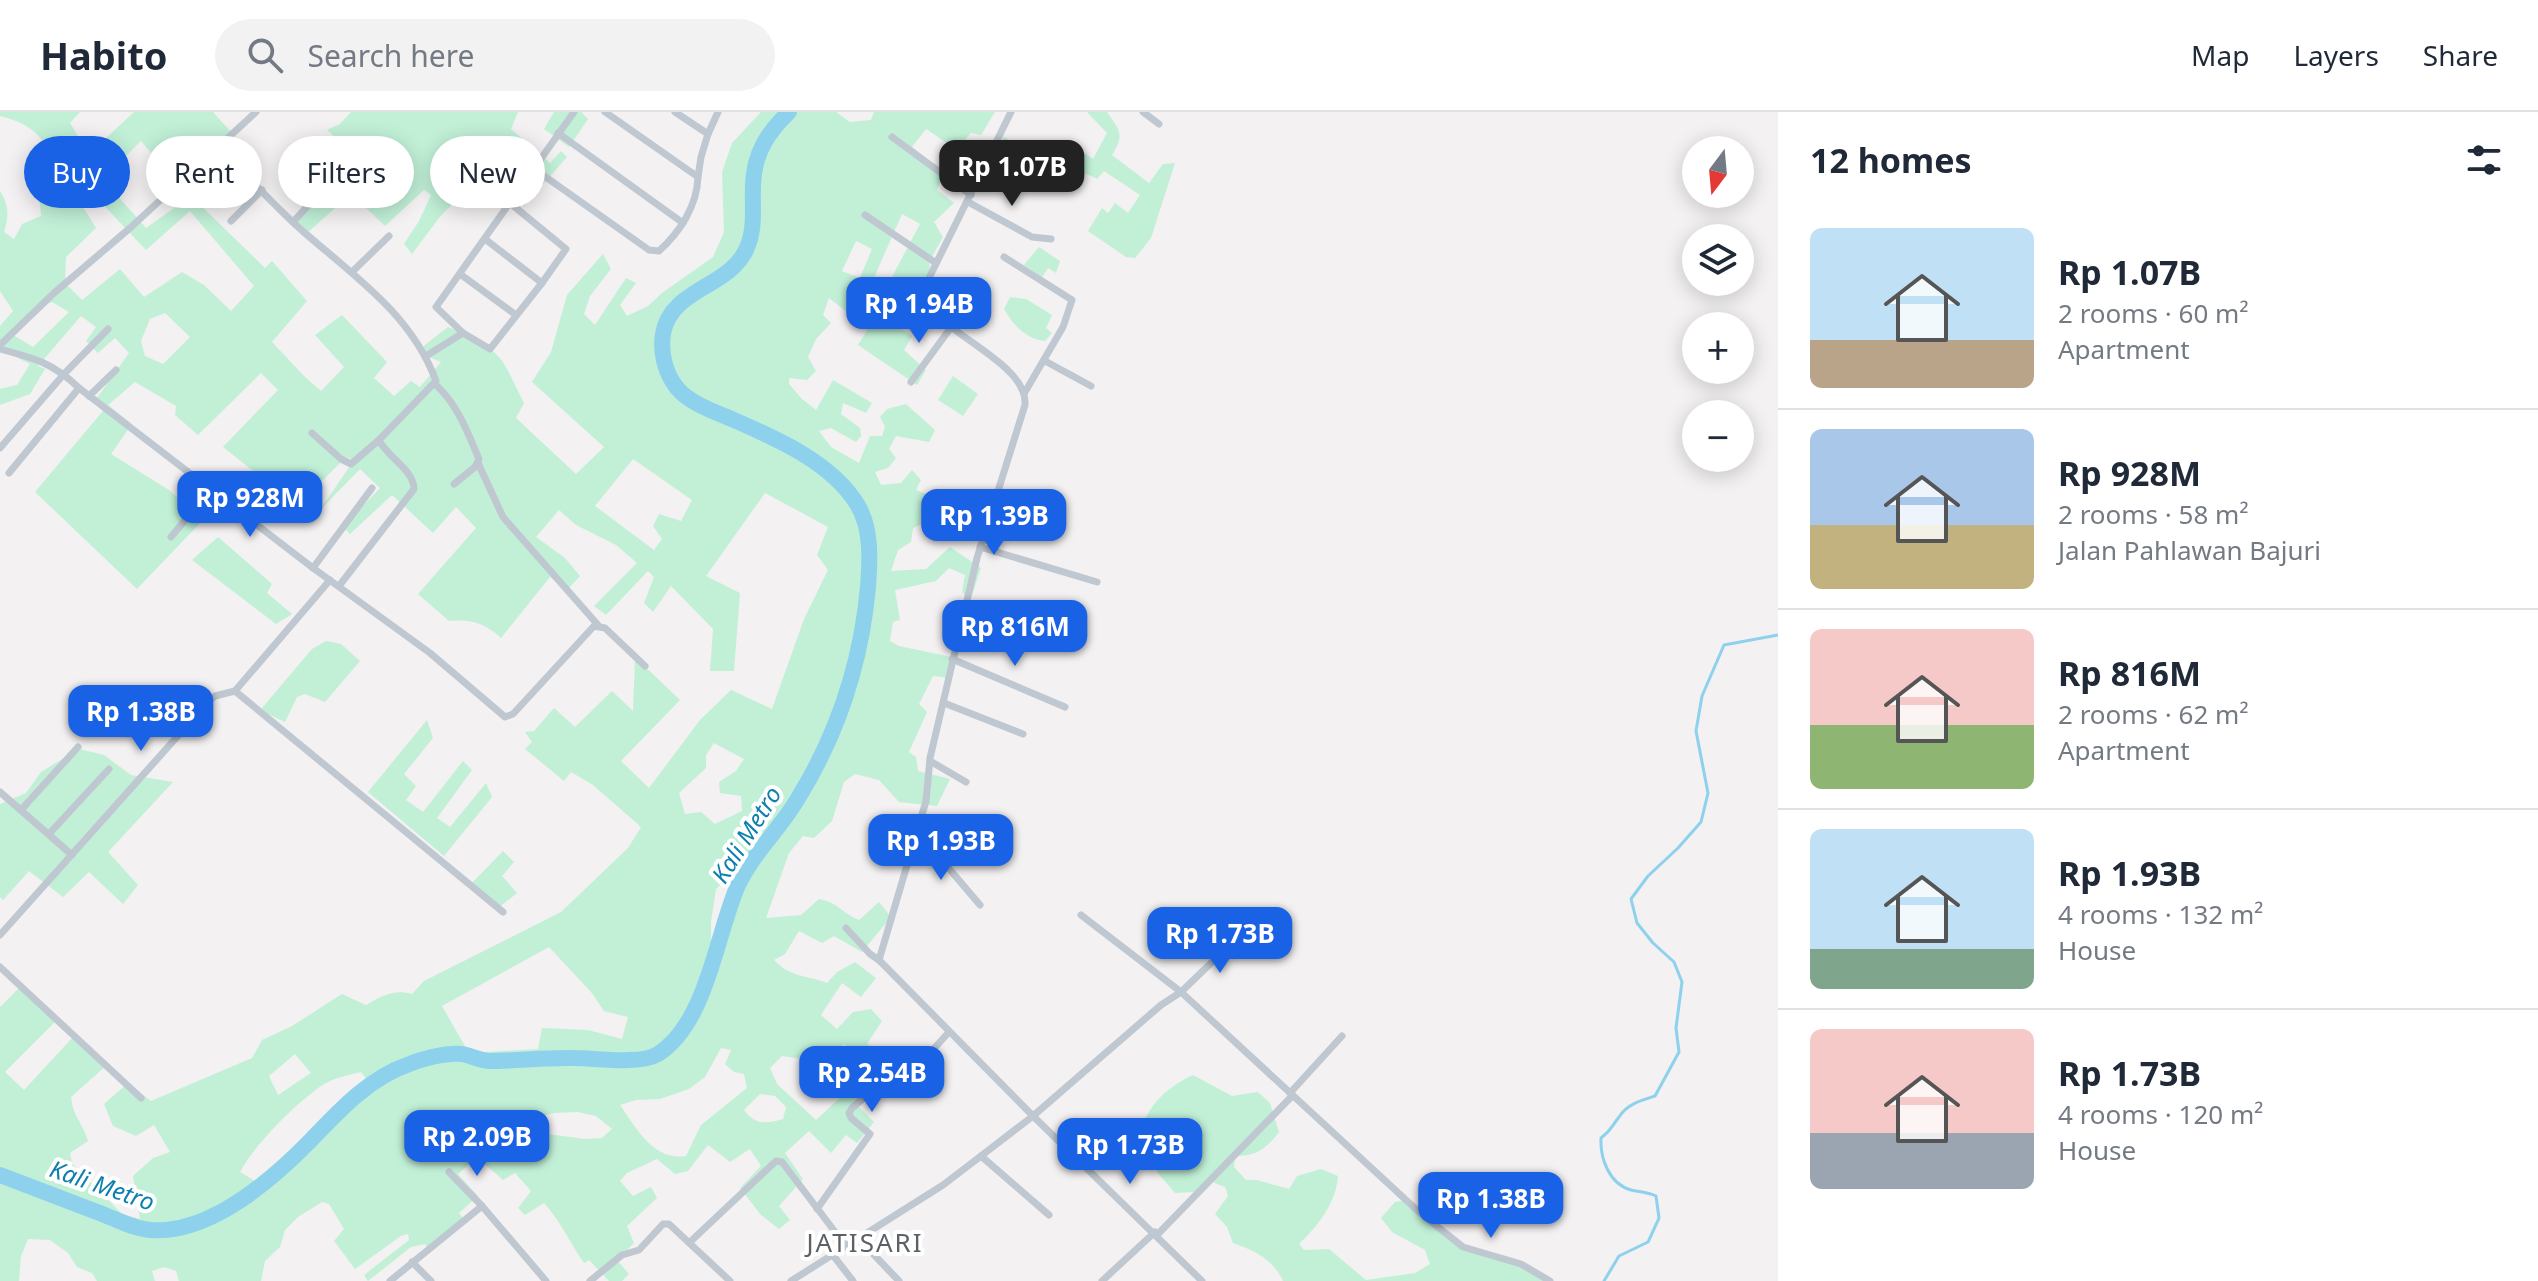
<!DOCTYPE html>
<html lang="en">
<head>
<meta charset="utf-8">
<style>
	:root { --surface:#fff; --page:#f2f2f3; --text:#1f2937; --muted:#747a83; --line:#e0e1e3; --accent:#1962e6 }
	body { margin:0; font-family:"Noto Sans",sans-serif; background:var(--page); color:var(--text); height:100vh; display:flex; flex-direction:column; font-size:30px; white-space:nowrap }
	* { box-sizing:border-box; margin:0 }
	p { font-size:26px; color:var(--muted) }
	.icon { flex:none; width:44px; height:44px; fill:none; stroke:currentColor; stroke-width:2; stroke-linecap:round; stroke-linejoin:round }
	.map { position:relative; flex:1; overflow:hidden }
	.details { display:flex; flex-direction:column; background:var(--surface); width:760px }
	.details>* { flex:none }
	.guide { position:absolute; left:24px; top:24px; width:760px; height:72px; display:flex; gap:16px }
	.needle { width:52px; rotate:196deg }
	.buttons { position:absolute; left:1682px; top:24px; display:grid; gap:16px }
	.buttons a { display:grid; place-items:center; width:72px; height:72px; border-radius:50%; background:var(--surface); box-shadow:0 4px 20px #0003; font-size:40px }
	.price { position:absolute; translate:-50% -68px; padding:0 18px; border-radius:16px; background:var(--accent); color:#fff; font-size:26px; line-height:52px; filter:drop-shadow(0 2px 4px #0008) }
	.price::after { content:''; position:absolute; left:50%; top:48px; width:24px; height:18px; margin-left:-12px; background:inherit; clip-path:polygon(0 0,100% 0,50% 100%) }
	.price.active { background:#222; color:#fff }
	ul { padding:0; list-style:none }
	li { display:flex; align-items:center; gap:24px; height:200px; padding:0 32px }
	li+li { border-top:2px solid var(--line) }
	li span { display:grid; place-items:center; flex:none; width:224px; height:160px; border-radius:12px; color:#555 }
	li>.icon { margin-inline-start:auto }
	span .icon { width:96px; height:96px; fill:#fffc; stroke-width:1 }
	li b { font-size:34px }
	h2 { display:flex; justify-content:space-between; align-items:center; height:96px; padding:0 32px; font-size:34px }
	.pill { padding:0 28px; border-radius:36px; background:var(--surface); box-shadow:0 4px 20px #0003; font-size:28px; line-height:72px }
	.pill.active { background:var(--accent); color:#fff }
	header { display:flex; align-items:center; gap:48px; box-sizing:border-box; height:112px; padding:0 40px; background:var(--surface); border-bottom:2px solid var(--line) }
	header strong { font-size:38px }
	nav { display:flex; gap:44px; margin-inline-start:auto; font-size:28px }
	.search { width:560px; height:72px; background:var(--page); display:flex; align-items:center; gap:20px; box-sizing:border-box; padding:0 28px; border-radius:44px; color:var(--muted); font-size:30px }
	main { display:flex; flex:1; min-height:0 }
	.map>svg:first-child { display:block }
	.green { fill:#c1f0d7; fill-rule:evenodd }
	.lines { fill:none; stroke-linecap:round; stroke-linejoin:round }
	.stream { stroke:#8ed1ed; stroke-width:3 }
	.river { stroke:#8ed1ed; stroke-width:16 }
	.minor { stroke:#bfc7d0; stroke-width:7 }
	.labels { text-anchor:middle; stroke-width:8; stroke-linejoin:round; paint-order:stroke }
	.water-label { font-size:24px; font-style:italic; fill:#0c7fae; stroke:#fff }
	.quarter-label { font-size:26px; letter-spacing:2px; fill:#5d6166; stroke:#fff }
</style>
</head>
<body>
<header>
<strong>Habito</strong>
<div class="search"><svg class="icon" aria-label="search" viewBox="0 0 24 24"><circle cx="10" cy="10" r="6"/><path d="M15 15l6 6"/></svg>Search here</div>
<nav><a>Map</a><a>Layers</a><a>Share</a></nav>
</header>
<main>
<div class="map">
<svg width="1778" height="1169" viewBox="0 0 1778 1169">
	<rect width="100%" height="100%" fill="#f3f1f1"/>
	<g class="green">
		<path d="M0,0H80L70,11L89,42L134,0H213L231,20L210,49L179,73L141,29L124,46L125,69L115,81L146,116L191,84L265,156L272,149L307,189L272,230L304,264L321,279L344,255L315,223L342,203L387,250L374,266L394,284L411,269L420,275L441,250L426,244L421,236L448,215C465,222 486,231 499,245C509,257 516,277 524,291L516,306L576,362L604,335L532,270L551,240L567,183L603,142L611,157L590,184L584,202L595,213L626,166L636,171L620,193L627,204L648,194L662,181L713,145L724,120L722,60L732,31L761,0H836L850,10L871,8L874,0H995L981,23L971,21L956,37L926,17L912,35L944,60L937,78L954,91L934,110L943,125L929,150L930,155L923,181L911,175L905,183L894,177L893,163L920,112L902,102L873,168L888,173L874,199L912,224L904,238L926,258L917,273L858,233L868,217L829,186L823,203L831,211L816,227L808,245L816,259L807,268L789,266V272L802,287L816,298L833,268L872,291L866,301L843,291L841,302L860,316L861,324L856,330L831,316L819,319L831,335L859,351L870,324H882L885,315L880,305L887,297L906,292L935,318L929,330L896,324L889,337L896,346L888,356L875,360L881,373L901,371L912,358L921,368L916,378L936,386L931,408L913,416L911,430L898,438L891,459L926,457L950,435L981,456L972,483L967,487L962,479L965,463L949,456L936,469L895,478L900,508L893,510L890,529L899,534L956,546L949,566L933,564L919,592L927,600L909,640L916,645L918,659L950,667L937,694L899,690L879,668L855,662L844,670L832,709L814,726L803,724L789,741L766,806L801,803L819,787C837,790 842,801 859,808L879,790L891,805L862,840L834,824L822,831L799,819L785,842L774,848C791,866 804,862 827,871L837,860L855,850L876,866L861,885L842,871L821,903L837,917L853,900L871,897L882,909L867,932L900,955L859,995L874,1010L857,1031L846,1023L831,1041L809,1019L785,1041L803,1067L779,1094L790,1108L779,1117L761,1103L740,1076L761,1054L750,1037L730,1050L708,1033L688,1059L675,1062L657,1047L627,1061L620,1069L633,1084L651,1075L657,1086L627,1114L634,1131L617,1148L629,1162L622,1169H609L589,1148L584,1151C570,1131 560,1108 544,1091L525,1103L518,1096L531,1079L515,1061L503,1068L477,1045L458,1062L478,1084L459,1101L464,1107L430,1139L425,1132L411,1135L368,1169L364,1163L409,1128L408,1122L401,1124L355,1157L334,1129L344,1117L329,1092L322,1090L298,1105L285,1118L280,1135L265,1149L261,1169H179L176,1159L164,1155L152,1159L155,1169H97L92,1161L77,1155L68,1141L50,1128L28,1127L21,1144L19,1169H0V895L22,873L59,906L5,960L24,978L74,924L108,952L71,985C73,1005 83,1011 88,1029L70,1041L72,1051L122,1102L140,1107L133,1064L153,1046L170,1040L154,1013L136,1024L113,1014L104,992L128,971L151,989L252,946L262,928L292,914L342,882L366,893C382,884 394,877 412,882L424,869L561,800L628,736L641,715L593,673L571,660L564,669L525,637L532,630L525,620L534,619L554,596L575,615L612,579L633,599L635,545L680,588L621,649L649,676L700,608L731,578L772,597L804,507L828,458L817,443L828,415L765,381L706,464L740,481L734,559H710L713,517L671,474L653,500L644,491L654,465L648,459L606,503L594,494L637,451L616,433L576,413L559,398L536,425L565,446L580,464L568,477L550,465L501,526C485,511 471,507 449,509L418,482L476,416L456,395L433,421L392,383L350,422L343,415L380,376L360,357L320,398L354,348L346,345L297,394L223,335L278,278L261,261L198,323L175,303L176,294L135,270L108,293L132,312L111,342L169,378L203,408L137,477L35,380L107,294L97,286L129,241L115,226L98,241L86,229L96,215L81,204L38,254L45,257L30,282L0,293V277L17,273L30,252L0,237V214L13,199L0,179V79C9,93 9,104 4,120L14,127L22,112L41,104L39,82L56,67C50,30 37,13 0,4ZM95,84L146,138L190,99L254,174L231,199L204,173L182,160L144,185L120,157L82,188L65,171L66,145L96,116L83,95ZM856,129L872,137L860,166L842,159ZM52,190L69,200L33,235L10,221L39,195ZM165,201L190,225L163,252L145,244L141,229L150,207ZM633,347L692,388L681,409L659,402L653,414L662,427L654,438L595,394ZM714,631L744,647L736,659L719,670L720,681L741,684L742,699L715,712L701,700L685,702L679,681L706,656V643ZM759,736L740,770L724,808L715,846L711,845V810L716,777ZM549,835L591,880L604,899L628,905L622,927L588,918L542,916L538,937L469,941L442,894ZM844,932L859,947L841,969L845,981L816,1008L777,972L770,956L782,944L817,949L824,966L834,958L836,941ZM721,936L731,938L725,952L734,960L744,962L747,976L701,1013L686,1044C653,1049 637,1017 620,993L636,988L660,987L689,977L705,965ZM295,942L311,961L278,983L269,964ZM361,960L371,973C332,1005 299,1041 260,1072L240,1060C254,1033 298,989 324,972C334,966 349,963 361,960ZM760,982L775,984L786,995L783,1007C766,1012 755,1013 744,998ZM578,1000L596,1004L612,1017L602,1026L585,1027L548,1022L531,1007L554,1001Z"/>
		<polygon points="351,0 518,0 511,17 550,51 561,39 567,45 524,94 486,56 439,106 412,142 404,132 419,109 431,83 424,78 385,114 364,94 395,56 375,44 342,90 306,122 293,110 307,85 343,44 330,31 335,25 327,18 340,12"/>
		<polygon points="554,0 581,0 588,7 569,35 544,17"/>
		<path d="M1087,0H1107C1120,19 1125,22 1112,43L1149,71L1163,52L1175,51L1151,126L1135,146L1126,145L1088,119L1102,96L1108,101L1115,91L1128,101L1140,83L1104,59L1097,67L1085,61L1074,77L1042,61L1037,65L993,45L1004,25L1033,42L1041,36L1058,50L1075,34L1093,47L1107,21Z"/>
		<polygon points="1039,135 1060,149 1056,161 1048,156 1042,165 1024,153"/>
		<path d="M1010,185L1026,187L1052,203L1046,216L1052,221L1045,229C1026,227 1013,213 1004,197Z"/>
		<polygon points="953,264 978,282 963,304 938,288"/>
		<polygon points="218,425 272,472 267,481 292,502 276,512 192,448"/>
		<polygon points="326,529 341,532 360,549 325,590 305,582 297,585 285,610 266,601 262,596 312,537"/>
		<polygon points="427,608 433,626 404,662 416,674 406,688 423,700 463,649 472,658 437,706 450,715 486,671 492,685 444,744 368,680"/>
		<polygon points="79,637 104,643 131,663 173,670 108,740 138,773 123,792 89,760 63,785 29,759 3,788 0,785 0,692 26,681 41,660"/>
		<polygon points="503,739 514,750 502,764 517,781 497,797 470,773"/>
		<path d="M1193,963L1232,984L1258,980L1270,991L1279,1020C1266,1037 1256,1044 1235,1044L1234,1055L1246,1068H1257L1289,1077L1297,1064L1321,1057L1338,1064C1336,1091 1318,1114 1299,1132L1304,1138L1329,1137L1366,1168L1415,1161L1430,1152L1425,1138L1392,1120L1381,1106L1395,1090L1408,1088L1463,1135L1512,1149L1550,1169H1283C1274,1148 1254,1138 1233,1131L1227,1115L1215,1102L1228,1084L1225,1075L1212,1070L1194,1080L1175,1081L1157,1060L1158,1045L1140,1020C1149,992 1167,975 1193,963Z"/>
	</g>
	<g class="lines">
		<path class="stream" d="M1604,1169L1619,1144L1648,1130L1659,1106L1656,1084C1647,1080 1639,1080 1631,1078C1609,1072 1600,1046 1601,1026C1612,1018 1611,1015 1619,1005C1627,992 1642,988 1655,984L1679,940L1676,916L1682,870L1674,850L1653,831L1637,811L1631,787L1648,764L1678,736L1701,710L1708,681L1696,619L1702,584L1724,533L1778,523"/>
		<path class="river" d="M0,1063C32,1075 65,1088 97,1100C114,1106 133,1117 151,1118C210,1122 271,1069 311,1028C338,1000 369,966 407,953C421,947 447,940 462,942C472,944 479,948 489,949C518,949 546,945 574,946C596,946 640,953 658,942C707,911 716,823 738,773C754,740 779,718 797,688C838,622 861,552 868,475C870,448 872,416 857,392C831,350 777,327 734,308C715,300 689,291 677,276C665,261 660,240 663,222C670,177 728,176 746,138C756,117 752,96 753,73C754,42 767,21 789,0"/>
		<g class="minor">
			<polyline points="675,0 708,22 718,0"/>
			<path d="M1011,0L930,164C928,170 925,177 926,183C928,217 1029,249 1025,293L977,446L930,646L926,689L879,848L1033,1004L1202,1169"/>
			<polyline points="1143,0 1159,12"/>
			<polyline points="558,21 683,111"/>
			<polyline points="892,25 971,83"/>
			<path d="M218,35C248,64 275,95 306,122C357,166 412,204 436,269L379,328C387,345 414,358 414,377L339,474"/>
			<path d="M533,56L649,138L659,139C680,120 697,94 698,65L605,0"/>
			<polyline points="698,65 701,45 708,22"/>
			<polyline points="968,90 1032,125 1051,127"/>
			<polyline points="510,91 566,137 542,171"/>
			<polyline points="865,103 936,151"/>
			<polyline points="231,109 262,78"/>
			<polyline points="293,110 327,73"/>
			<polyline points="485,127 542,171 490,237 463,221 436,195 574,0"/>
			<polyline points="1004,145 1072,188 1063,215 1025,280"/>
			<polyline points="352,160 389,124"/>
			<polyline points="460,162 516,203"/>
			<polyline points="888,177 914,193 930,193"/>
			<polyline points="0,233 54,181 130,116 256,0"/>
			<path d="M0,237C34,246 53,251 79,276L313,456L430,541L505,605L513,602L594,514L605,516L645,554"/>
			<polyline points="426,244 463,221"/>
			<polyline points="1045,249 1091,274"/>
			<polyline points="911,270 952,214"/>
			<path d="M435,272C458,293 467,319 479,347L475,355L454,372"/>
			<polyline points="89,284 116,258"/>
			<polyline points="312,321 341,347 351,352 379,328"/>
			<polyline points="0,336 64,262 108,217"/>
			<polyline points="478,351 503,405 598,513"/>
			<polyline points="9,361 79,276"/>
			<polyline points="171,425 211,377"/>
			<polyline points="980,435 1097,470"/>
			<polyline points="313,456 372,376"/>
			<polyline points="952,547 1065,595"/>
			<polyline points="235,579 503,800"/>
			<polyline points="944,591 1023,622"/>
			<polyline points="930,649 966,670"/>
			<polyline points="0,680 72,743"/>
			<polyline points="21,698 78,635"/>
			<polyline points="49,722 109,657"/>
			<polyline points="913,732 946,753 980,793"/>
			<polyline points="1081,803 1181,880 1239,824"/>
			<polyline points="846,816 870,842 879,848"/>
			<polyline points="0,823 209,589 215,584 235,579 330,468"/>
			<polyline points="0,855 141,986"/>
			<polyline points="1290,981 1342,924"/>
			<polyline points="981,1044 1049,1103"/>
			<polyline points="449,1060 482,1094"/>
			<polyline points="817,1097 870,1022 851,1006 849,1001 852,996 890,963 898,962 906,970 913,966 920,952 949,920"/>
			<polyline points="1157,1123 1292,984"/>
			<polyline points="858,1126 899,1169"/>
			<polyline points="690,1130 776,1049 782,1050 845,1133"/>
			<polyline points="832,1142 853,1169"/>
			<polyline points="412,1150 431,1169"/>
			<polyline points="390,1169 482,1094 546,1169"/>
			<polyline points="590,1169 622,1143 639,1138 663,1112 669,1112 730,1169"/>
			<polyline points="791,1169 943,1073 981,1044 1033,1004 1161,893 1181,880 1419,1100 1463,1135 1521,1152 1550,1169"/>
			<polyline points="1102,1169 1155,1120"/>
		</g>
	</g>
	<g class="labels">
		<g class="water-label">
			<text transform="translate(747 723) rotate(-58)" y="8">Kali Metro</text>
			<text transform="translate(102 1074) rotate(19)" y="8">Kali Metro</text>
		</g>
		<g class="quarter-label">
			<text x="865" y="1140">JATISARI</text>
		</g>
	</g>
</svg>
<div class="buttons">
<a><svg class="needle" viewBox="-14 -14 28 28"><path d="M0-13l5 13h-10z" fill="#e53935"/><path d="M0 13l5-13h-10z" fill="#747a83"/></svg></a>
<a><svg class="icon" aria-label="layers" viewBox="0 0 24 24"><path d="M12 4l9 5-9 5-9-5zM3 14l9 5 9-5"/></svg></a>
<a>+</a>
<a>−</a>
</div>
<b class="price active" style="left:1012px;top:96px">Rp 1.07B</b>
<b class="price" style="left:919px;top:233px">Rp 1.94B</b>
<b class="price" style="left:250px;top:427px">Rp 928M</b>
<b class="price" style="left:994px;top:445px">Rp 1.39B</b>
<b class="price" style="left:1015px;top:556px">Rp 816M</b>
<b class="price" style="left:141px;top:641px">Rp 1.38B</b>
<b class="price" style="left:941px;top:770px">Rp 1.93B</b>
<b class="price" style="left:1220px;top:863px">Rp 1.73B</b>
<b class="price" style="left:872px;top:1002px">Rp 2.54B</b>
<b class="price" style="left:477px;top:1066px">Rp 2.09B</b>
<b class="price" style="left:1130px;top:1074px">Rp 1.73B</b>
<b class="price" style="left:1491px;top:1128px">Rp 1.38B</b>
<div class="guide">
<a class="pill active">Buy</a>
<a class="pill">Rent</a>
<a class="pill">Filters</a>
<a class="pill">New</a>
</div>
</div>
<section class="details">
<h2>12 homes<svg class="icon" aria-label="filters" viewBox="0 0 24 24"><path d="M4 7h16M4 17h16"/><circle cx="9" cy="7" r="2"/><circle cx="15" cy="17" r="2"/></svg></h2>
<ul>
<li><span style="background:linear-gradient(#bfe0f5 70%,#b9a48a 0)"><svg class="icon" aria-label="home" viewBox="0 0 24 24"><path d="M3 11l9-7 9 7M6 9v11h12V9"/></svg></span><div><b>Rp 1.07B</b><p>2 rooms · 60 m²</p><p>Apartment</p></div></li>
<li><span style="background:linear-gradient(#a9c7e8 60%,#c2b280 0)"><svg class="icon" aria-label="home" viewBox="0 0 24 24"><path d="M3 11l9-7 9 7M6 9v11h12V9"/></svg></span><div><b>Rp 928M</b><p>2 rooms · 58 m²</p><p>Jalan Pahlawan Bajuri</p></div></li>
<li><span style="background:linear-gradient(#f6c9c9 60%,#8fb573 0)"><svg class="icon" aria-label="home" viewBox="0 0 24 24"><path d="M3 11l9-7 9 7M6 9v11h12V9"/></svg></span><div><b>Rp 816M</b><p>2 rooms · 62 m²</p><p>Apartment</p></div></li>
<li><span style="background:linear-gradient(#bfe0f5 75%,#7fa58c 0)"><svg class="icon" aria-label="home" viewBox="0 0 24 24"><path d="M3 11l9-7 9 7M6 9v11h12V9"/></svg></span><div><b>Rp 1.93B</b><p>4 rooms · 132 m²</p><p>House</p></div></li>
<li><span style="background:linear-gradient(#f6c9c9 65%,#9aa5b1 0)"><svg class="icon" aria-label="home" viewBox="0 0 24 24"><path d="M3 11l9-7 9 7M6 9v11h12V9"/></svg></span><div><b>Rp 1.73B</b><p>4 rooms · 120 m²</p><p>House</p></div></li>
</ul>
</section>
</main>
</body>
</html>
